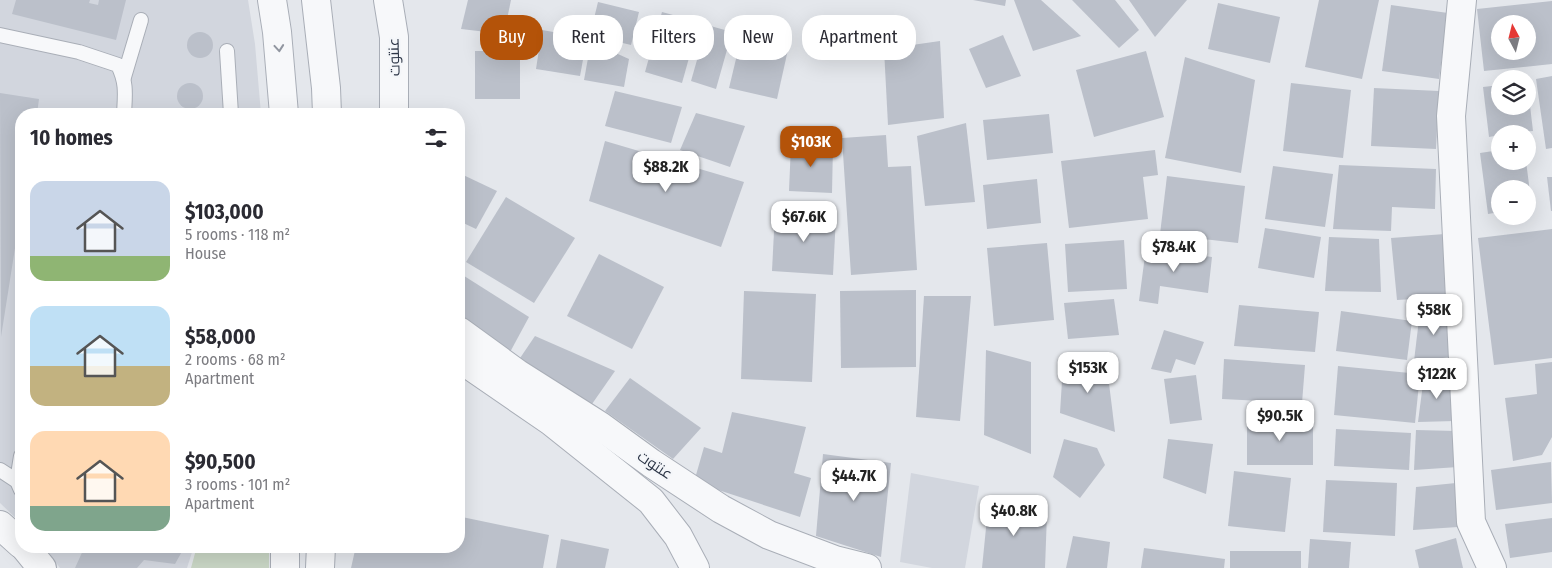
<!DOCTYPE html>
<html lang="en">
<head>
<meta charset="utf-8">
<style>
	:root { --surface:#fff; --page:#f2f2f3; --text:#2b2b33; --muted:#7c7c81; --accent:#b45309 }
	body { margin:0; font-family:"Fira Sans Condensed",Cairo,sans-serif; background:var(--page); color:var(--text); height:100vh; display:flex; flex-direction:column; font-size:19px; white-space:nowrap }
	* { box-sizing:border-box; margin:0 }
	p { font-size:16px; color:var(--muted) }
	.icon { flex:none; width:28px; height:28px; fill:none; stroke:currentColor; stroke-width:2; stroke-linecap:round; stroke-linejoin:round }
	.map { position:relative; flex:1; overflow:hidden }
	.sheet { position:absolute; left:15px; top:108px; width:450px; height:445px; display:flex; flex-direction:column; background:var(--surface); border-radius:20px; box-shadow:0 5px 20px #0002 }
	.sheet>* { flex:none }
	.guide { position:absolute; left:480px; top:15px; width:475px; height:45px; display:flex; gap:10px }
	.needle { width:32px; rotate:353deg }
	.controls { position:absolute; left:1491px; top:15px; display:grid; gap:10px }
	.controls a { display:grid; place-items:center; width:45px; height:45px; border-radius:50%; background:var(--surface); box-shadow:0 5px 20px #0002; font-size:25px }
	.price { position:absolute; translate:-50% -42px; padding:0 11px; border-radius:10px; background:#fff; color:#222; font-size:16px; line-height:32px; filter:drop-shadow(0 1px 2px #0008) }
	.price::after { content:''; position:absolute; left:50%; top:30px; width:15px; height:11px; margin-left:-8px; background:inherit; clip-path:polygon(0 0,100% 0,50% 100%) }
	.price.on { background:var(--accent); color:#fff }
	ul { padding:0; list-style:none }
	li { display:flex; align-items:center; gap:15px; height:125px; padding:0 15px }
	li span { display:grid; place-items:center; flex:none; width:140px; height:100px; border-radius:15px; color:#555 }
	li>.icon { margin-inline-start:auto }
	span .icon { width:60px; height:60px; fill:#fffc; stroke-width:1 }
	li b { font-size:21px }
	h2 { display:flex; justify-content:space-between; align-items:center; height:60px; padding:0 15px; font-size:21px }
	.pill { padding:0 18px; border-radius:20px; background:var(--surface); box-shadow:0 5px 20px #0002; font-size:18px; line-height:45px }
	.pill.on { background:var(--accent); color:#fff }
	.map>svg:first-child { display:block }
	.built { fill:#d2d6de }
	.green { fill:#c9d6c5 }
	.building { fill:#bbc0ca; fill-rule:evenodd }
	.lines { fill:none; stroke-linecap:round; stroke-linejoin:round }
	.service-casing { stroke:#a9aeb7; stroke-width:16 }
	.minor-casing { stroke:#a9aeb7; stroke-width:30 }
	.tertiary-casing { stroke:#a9aeb7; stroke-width:30 }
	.service { stroke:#f7f8fa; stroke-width:14 }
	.minor { stroke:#f7f8fa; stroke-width:28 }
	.tertiary { stroke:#f7f8fa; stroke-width:28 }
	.oneway { stroke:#9196a0 }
	.labels { text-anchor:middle; stroke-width:4.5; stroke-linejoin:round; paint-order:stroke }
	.street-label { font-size:15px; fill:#2b3445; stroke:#f4f6f9 }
</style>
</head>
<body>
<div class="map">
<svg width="1552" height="568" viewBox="0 0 1552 568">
	<rect width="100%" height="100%" fill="#e4e7ec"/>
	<g class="built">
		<polygon points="0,0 248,0 255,44 261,114 21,114 21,523 0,503"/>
		<polygon points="911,473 979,486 965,568 932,568 900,562"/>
		<polygon points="44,546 194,546 187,568 60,568"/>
	</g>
	<polygon class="green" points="197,546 269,546 269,568 191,568"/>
	<g class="building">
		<polygon points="16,0 90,0 89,3 98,5 99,0 126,0 116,40 12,14"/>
		<polygon points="468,0 511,0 504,34 461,29"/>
		<polygon points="973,0 1006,0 1005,6"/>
		<polygon points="1014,0 1041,0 1081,36 1033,51"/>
		<polygon points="1072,0 1115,0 1139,30 1119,48"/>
		<polygon points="1129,0 1187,0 1155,37"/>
		<polygon points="1319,0 1379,0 1362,79 1305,67"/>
		<path d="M1552,1V64L1484,71L1477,9ZM1500,24H1528V51H1500Z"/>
		<polygon points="598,2 639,12 631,45 590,35"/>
		<polygon points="1218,3 1280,17 1270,63 1208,49"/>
		<polygon points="1391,5 1448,13 1439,79 1382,71"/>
		<polygon points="662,12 699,22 682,83 645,72"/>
		<polygon points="707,25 732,32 716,89 691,81"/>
		<polygon points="542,30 587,38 580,76 536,69"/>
		<circle cx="200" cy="45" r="13"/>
		<polygon points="742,34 789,45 777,99 729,88"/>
		<polygon points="1003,35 1021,76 986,88 969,49"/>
		<polygon points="940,41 944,118 888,125 884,49"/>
		<polygon points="591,42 629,59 624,87 584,80"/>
		<rect x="475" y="51" width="45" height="48"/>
		<polygon points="1146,51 1164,117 1094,137 1076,70"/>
		<polygon points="1185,57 1255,80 1241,173 1165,158"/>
		<polygon points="1552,76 1552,148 1546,149 1536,79"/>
		<polygon points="1291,83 1351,90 1343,158 1283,151"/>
		<circle cx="190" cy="96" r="13"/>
		<polygon points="1500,85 1500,106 1528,106 1528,97 1529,97 1533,131 1500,134 1500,135 1489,137 1483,87"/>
		<polygon points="1374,88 1439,91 1436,149 1371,146"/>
		<polygon points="615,91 682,107 671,143 605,126"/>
		<polygon points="0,93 39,99 37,114 21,114 21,210 1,337"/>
		<polygon points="696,113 745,126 730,167 680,150"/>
		<polygon points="1049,114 1053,153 987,160 983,120"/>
		<polygon points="966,123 975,202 925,206 917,136"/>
		<polygon points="886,135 888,167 911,166 917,270 851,275 842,138"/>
		<polygon points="605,141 744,182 721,247 589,201"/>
		<polygon points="791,144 833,145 832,193 789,191"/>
		<polygon points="1155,150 1158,175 1143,177 1148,219 1069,228 1061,161"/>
		<polygon points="1500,150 1500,161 1526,161 1532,208 1528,209 1528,189 1500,189 1500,212 1488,214 1480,153"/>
		<polygon points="1339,165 1436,169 1435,209 1392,207 1391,231 1333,229"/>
		<polygon points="1273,166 1333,174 1325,227 1265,219"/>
		<polygon points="459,173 497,191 476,229 459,221"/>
		<polygon points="1167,176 1245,186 1238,243 1160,234"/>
		<polygon points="1547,177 1552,177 1552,211 1551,211"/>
		<polygon points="1037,179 1041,223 987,229 983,185"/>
		<polygon points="506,197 575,238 534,303 466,262"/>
		<polygon points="775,212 836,216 833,275 772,271"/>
		<polygon points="1265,228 1321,237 1314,278 1258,268"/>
		<polygon points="1552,229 1552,358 1494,365 1478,238"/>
		<polygon points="1445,234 1448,297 1397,300 1391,238"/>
		<polygon points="1329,237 1379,239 1381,292 1325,291"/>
		<polygon points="1124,240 1127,289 1068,292 1065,244"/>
		<polygon points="459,243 465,246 459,257"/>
		<polygon points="1047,243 1054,320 994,326 987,248"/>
		<polygon points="1146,248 1212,257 1208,293 1160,286 1158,304 1139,301"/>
		<polygon points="599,254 664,287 632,349 567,316"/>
		<polygon points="461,274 529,317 509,354 459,320 459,278"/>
		<polygon points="916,290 916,367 841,368 840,291"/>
		<polygon points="744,291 816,294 812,382 741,379"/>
		<polygon points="924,296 971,296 960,421 916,417"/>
		<polygon points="1114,299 1119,335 1068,339 1064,303"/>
		<polygon points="1239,305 1319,312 1315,352 1234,346"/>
		<polygon points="1341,311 1412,321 1407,360 1336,351"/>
		<polygon points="1420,311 1452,314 1452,357 1414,361"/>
		<polygon points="1164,330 1204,342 1195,365 1176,359 1171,373 1151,369"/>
		<polygon points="535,336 615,371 592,404 516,364"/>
		<polygon points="986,350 1031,362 1031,454 984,435"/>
		<polygon points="1106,359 1115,432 1060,413 1063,365"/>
		<polygon points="1224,359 1305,365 1302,403 1222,399"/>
		<polygon points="1552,362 1552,437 1542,455 1513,461 1505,398 1537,394 1535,364"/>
		<polygon points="1338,366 1420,374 1415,423 1334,415"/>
		<polygon points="1196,375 1202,420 1170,424 1164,379"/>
		<polygon points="1424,376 1454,380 1455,421 1418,422"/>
		<polygon points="630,378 701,428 673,459 605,411"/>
		<polygon points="732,412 806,427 794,473 811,478 800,517 694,482 704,447 722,453"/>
		<polygon points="1313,419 1313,465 1247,465 1247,420"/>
		<polygon points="1336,429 1411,433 1409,470 1334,466"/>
		<polygon points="1416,430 1456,431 1458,467 1414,470"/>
		<polygon points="1064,439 1097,448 1105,465 1080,498 1053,477"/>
		<polygon points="1168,439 1213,444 1206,494 1163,478"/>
		<polygon points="823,454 891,463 881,557 816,536"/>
		<polygon points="1551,462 1552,503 1496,510 1491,470"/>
		<polygon points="1234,471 1291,478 1285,532 1228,526"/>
		<polygon points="1326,480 1397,483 1395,536 1323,532"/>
		<polygon points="1456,483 1458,527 1413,530 1416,487"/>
		<polygon points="989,498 1047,514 1045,568 982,568"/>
		<polygon points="462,517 549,535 543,568 351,568 356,546 459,546 459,526 461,526"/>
		<polygon points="1552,518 1552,552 1510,558 1505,524"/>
		<polygon points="1073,536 1110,542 1107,568 1066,568"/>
		<polygon points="1456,538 1463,568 1419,568 1415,550"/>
		<polygon points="561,539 609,549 605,568 556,568"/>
		<polygon points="1310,539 1351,542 1349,568 1308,568"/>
		<polygon points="85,546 185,546 175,564 144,560 137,568 75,568"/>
		<polygon points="1144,548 1225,559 1224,568 1141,568"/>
		<rect x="1230" y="551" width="71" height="17"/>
	</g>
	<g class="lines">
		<g class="service-casing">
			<g id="service">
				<path d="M0,35L79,52L118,65C127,83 125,95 124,114"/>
				<polyline points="227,51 231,114"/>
				<polyline points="124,77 141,20"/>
				<polyline points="0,470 17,481 21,490"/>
				<polyline points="17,481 21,456"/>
			</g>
		</g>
		<g class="minor-casing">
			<g id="minor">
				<polyline points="388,0 394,37 394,114"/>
				<polyline points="1462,0 1451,116 1471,522 1492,568"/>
				<polyline points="459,331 518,374 600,426 651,463 721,509 769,535 835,560 867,568"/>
				<polyline points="459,358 552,422 651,501 678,536 695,568"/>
			</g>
		</g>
		<g class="tertiary-casing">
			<g id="tertiary">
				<polyline points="272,0 277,32 284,114"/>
				<polyline points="316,0 326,88 327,114"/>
				<polyline points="0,525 21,544"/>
				<polyline points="24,546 42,568"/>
				<polyline points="285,568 285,546"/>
				<polyline points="320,568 321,546"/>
			</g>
		</g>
		<use href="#service" class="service"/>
		<use href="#minor" class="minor"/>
		<use href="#tertiary" class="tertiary"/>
	</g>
	<defs><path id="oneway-chevron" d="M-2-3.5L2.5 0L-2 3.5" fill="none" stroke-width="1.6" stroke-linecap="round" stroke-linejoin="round" transform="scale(1.25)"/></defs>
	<use class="oneway" href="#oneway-chevron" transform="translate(279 48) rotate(85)"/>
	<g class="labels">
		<g class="street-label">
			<text transform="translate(394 57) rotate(-92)" y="5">عنتوت</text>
			<text transform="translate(655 465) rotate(34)" y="5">عنتوت</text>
		</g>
	</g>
</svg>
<div class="controls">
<a><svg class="needle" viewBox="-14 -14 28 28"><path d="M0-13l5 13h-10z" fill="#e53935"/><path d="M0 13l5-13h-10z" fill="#7c7c81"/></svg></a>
<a><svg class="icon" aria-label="layers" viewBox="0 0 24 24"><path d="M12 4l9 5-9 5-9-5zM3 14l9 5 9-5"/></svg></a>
<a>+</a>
<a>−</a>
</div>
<b class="price on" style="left:811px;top:168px">$103K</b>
<b class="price" style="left:666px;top:193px">$88.2K</b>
<b class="price" style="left:804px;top:243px">$67.6K</b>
<b class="price" style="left:1174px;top:273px">$78.4K</b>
<b class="price" style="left:1434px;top:336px">$58K</b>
<b class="price" style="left:1088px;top:394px">$153K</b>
<b class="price" style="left:1437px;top:400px">$122K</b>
<b class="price" style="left:1280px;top:442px">$90.5K</b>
<b class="price" style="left:854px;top:502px">$44.7K</b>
<b class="price" style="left:1014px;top:537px">$40.8K</b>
<div class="guide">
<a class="pill on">Buy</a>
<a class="pill">Rent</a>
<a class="pill">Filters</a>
<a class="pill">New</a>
<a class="pill">Apartment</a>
</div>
<section class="sheet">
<h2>10 homes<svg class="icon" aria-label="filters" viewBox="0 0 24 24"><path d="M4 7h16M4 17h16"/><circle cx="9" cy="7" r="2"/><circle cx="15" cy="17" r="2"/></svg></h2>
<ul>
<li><span style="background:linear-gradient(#c9d6e8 75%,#8fb573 0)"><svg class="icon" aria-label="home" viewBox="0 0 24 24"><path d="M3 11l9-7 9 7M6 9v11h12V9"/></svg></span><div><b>$103,000</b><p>5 rooms · 118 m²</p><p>House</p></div></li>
<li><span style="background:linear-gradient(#bfe0f5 60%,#c2b280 0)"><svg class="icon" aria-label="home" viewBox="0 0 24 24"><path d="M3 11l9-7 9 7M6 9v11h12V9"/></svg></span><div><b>$58,000</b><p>2 rooms · 68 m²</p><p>Apartment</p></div></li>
<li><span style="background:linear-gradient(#ffd9b3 75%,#7fa58c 0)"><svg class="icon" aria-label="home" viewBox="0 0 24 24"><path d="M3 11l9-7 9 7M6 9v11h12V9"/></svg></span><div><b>$90,500</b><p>3 rooms · 101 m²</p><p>Apartment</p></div></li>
</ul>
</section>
</div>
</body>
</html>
